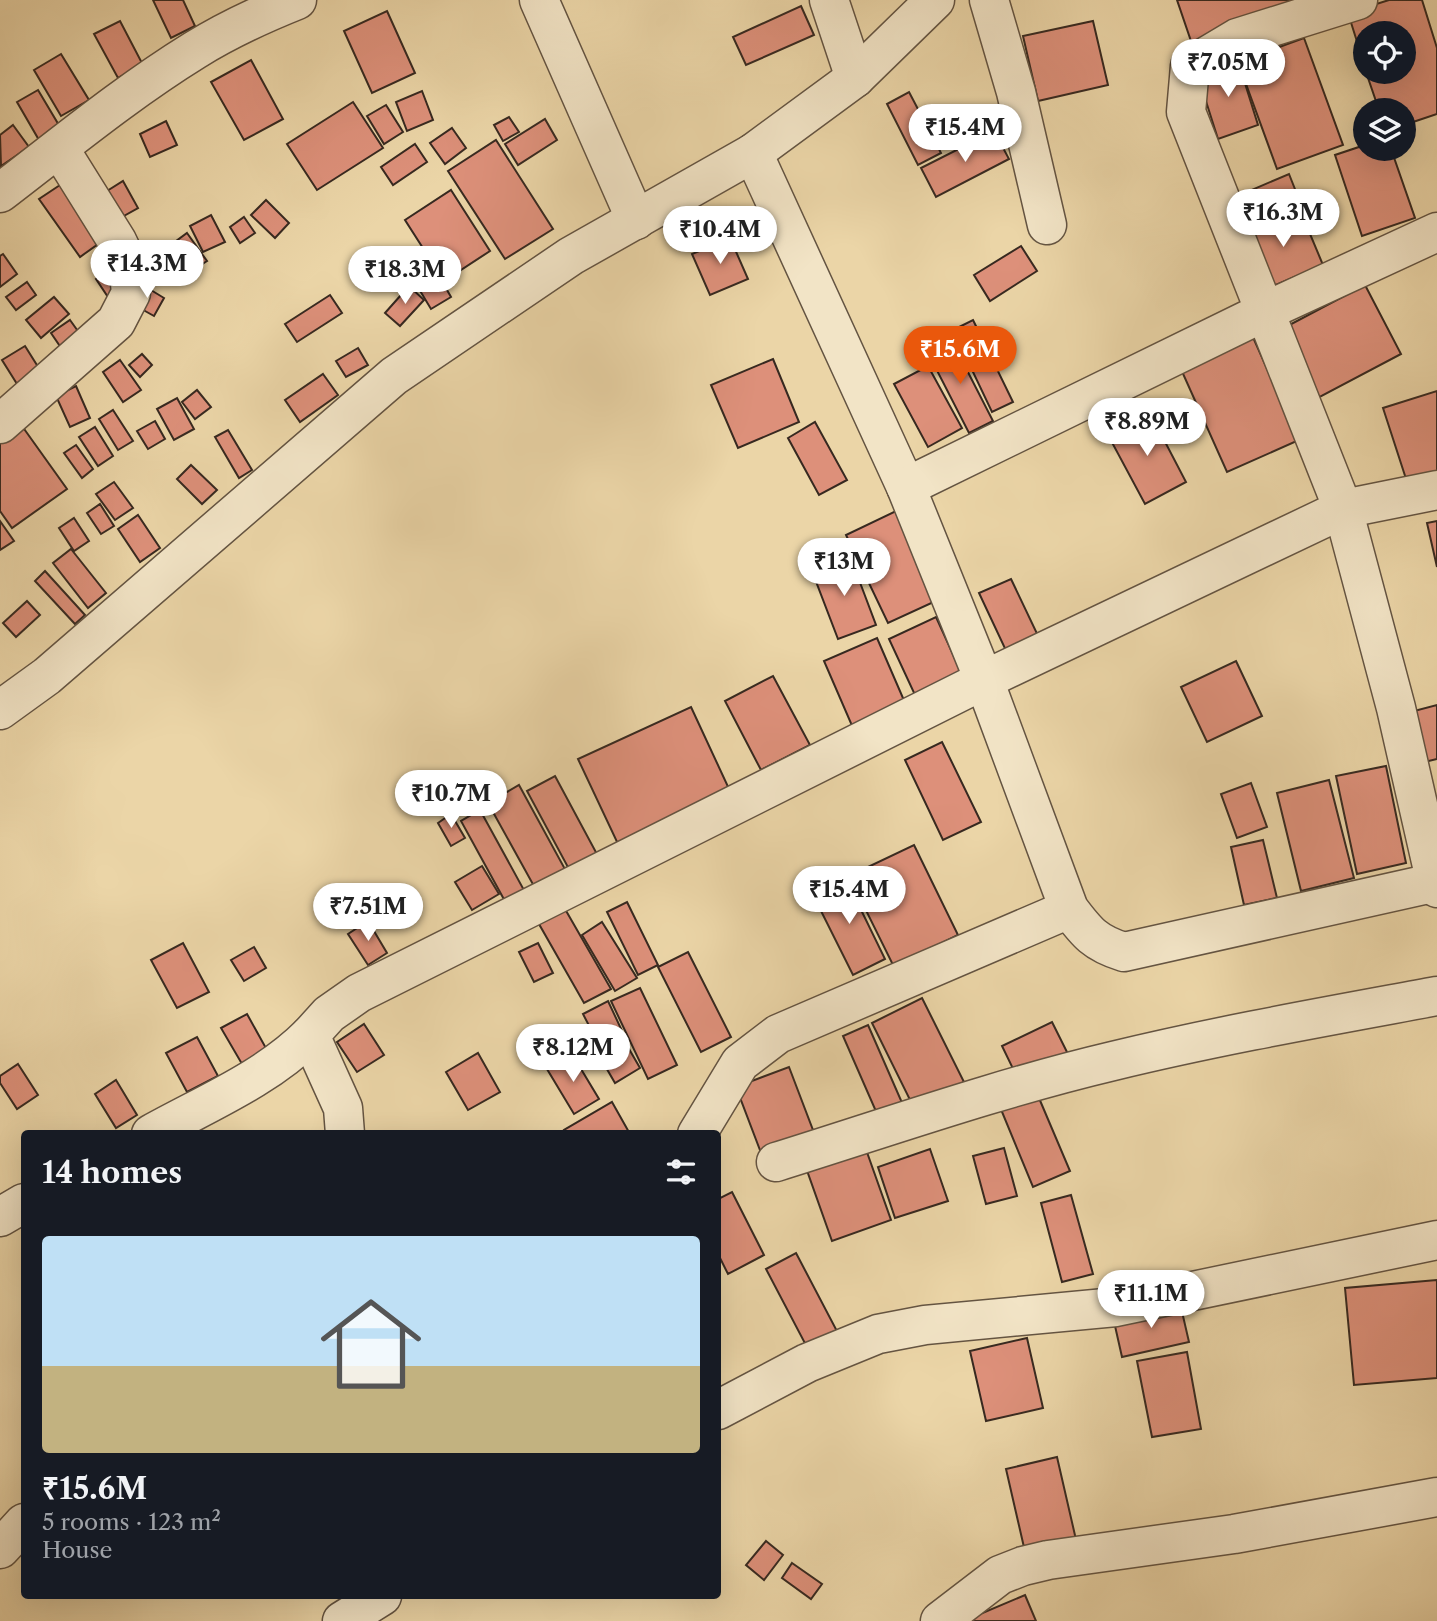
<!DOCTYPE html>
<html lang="en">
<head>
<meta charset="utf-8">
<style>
	:root { --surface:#171b24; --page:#242831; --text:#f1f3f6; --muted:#9ea1a6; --line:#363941; --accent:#ea580c }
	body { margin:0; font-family:"Libre Caslon Text",serif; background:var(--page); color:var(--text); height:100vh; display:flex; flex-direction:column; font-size:26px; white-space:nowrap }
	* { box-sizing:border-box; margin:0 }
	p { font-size:23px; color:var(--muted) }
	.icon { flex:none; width:38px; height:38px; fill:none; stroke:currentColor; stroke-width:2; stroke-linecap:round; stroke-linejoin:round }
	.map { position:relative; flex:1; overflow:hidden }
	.details { position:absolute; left:21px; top:1130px; width:700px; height:469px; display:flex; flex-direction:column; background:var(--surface); border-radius:7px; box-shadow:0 7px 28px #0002 }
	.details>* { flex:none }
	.controls { position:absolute; left:1353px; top:21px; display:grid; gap:14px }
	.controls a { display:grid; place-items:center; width:63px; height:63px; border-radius:50%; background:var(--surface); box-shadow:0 7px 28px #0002; font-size:35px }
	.price { position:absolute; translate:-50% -60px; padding:0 16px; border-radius:24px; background:#fff; color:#222; font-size:23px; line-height:46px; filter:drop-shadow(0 2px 4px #0008) }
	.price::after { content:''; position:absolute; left:50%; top:42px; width:21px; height:16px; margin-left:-10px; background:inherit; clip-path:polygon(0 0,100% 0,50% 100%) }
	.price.selected { background:var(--accent); color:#fff }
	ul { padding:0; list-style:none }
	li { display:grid; align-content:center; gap:14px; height:371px; padding:0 21px }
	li+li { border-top:2px solid var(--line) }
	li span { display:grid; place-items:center; height:217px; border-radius:7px; color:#555 }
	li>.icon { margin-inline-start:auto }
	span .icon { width:126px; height:126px; fill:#fffc; stroke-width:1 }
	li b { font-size:30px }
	h2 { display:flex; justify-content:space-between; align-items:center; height:84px; padding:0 21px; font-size:30px }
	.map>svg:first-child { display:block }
	.building { fill:#dd907a; stroke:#372920; stroke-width:2 }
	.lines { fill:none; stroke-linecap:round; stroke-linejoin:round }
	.minor-casing { stroke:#645442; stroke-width:41 }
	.minor { stroke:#f2e4c6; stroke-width:38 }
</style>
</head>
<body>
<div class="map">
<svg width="1437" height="1621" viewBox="0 0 1437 1621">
	<rect width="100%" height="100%" fill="#ebd5a7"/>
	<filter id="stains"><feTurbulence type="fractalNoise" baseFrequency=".00286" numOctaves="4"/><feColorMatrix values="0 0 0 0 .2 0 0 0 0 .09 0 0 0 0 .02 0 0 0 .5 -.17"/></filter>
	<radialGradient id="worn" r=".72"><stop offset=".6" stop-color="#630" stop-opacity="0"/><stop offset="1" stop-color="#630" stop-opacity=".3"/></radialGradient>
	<g class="building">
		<polygon points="153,0 183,0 195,26 171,38"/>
		<polygon points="1177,0 1294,0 1297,10 1192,44"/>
		<polygon points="1389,0 1422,0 1437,48 1437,114 1404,125 1404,110 1379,110 1366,72 1404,72 1404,33 1365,33 1365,67 1348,13"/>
		<polygon points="801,6 814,35 746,65 733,37"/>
		<polygon points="387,11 415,73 372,93 344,31"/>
		<polygon points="120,21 143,65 118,78 94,34"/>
		<polygon points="1093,21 1108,85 1038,101 1023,36"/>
		<polygon points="1304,38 1343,145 1277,169 1238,62"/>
		<polygon points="61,54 89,100 61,116 34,70"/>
		<polygon points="251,60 283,119 244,140 211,82"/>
		<polygon points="1238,61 1258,125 1218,139 1197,73"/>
		<polygon points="38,90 60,127 39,140 17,102"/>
		<polygon points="422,91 433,120 407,131 396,102"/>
		<polygon points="909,92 941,153 918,165 887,104"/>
		<polygon points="353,102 383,148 317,190 287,144"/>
		<polygon points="386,105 403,132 384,144 367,116"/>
		<polygon points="509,117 519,132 503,141 494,125"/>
		<polygon points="545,119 557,140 518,165 505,144"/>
		<polygon points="166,121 177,145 150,157 140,134"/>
		<polygon points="13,125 29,147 1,166 0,135"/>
		<polygon points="452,128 466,148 445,164 430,143"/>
		<polygon points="994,131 1009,159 936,197 921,168"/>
		<polygon points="496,140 553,229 505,259 448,171"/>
		<polygon points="415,144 427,162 393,185 381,167"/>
		<polygon points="1365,145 1365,149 1391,149 1415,218 1362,236 1335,155"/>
		<polygon points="1289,174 1302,207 1247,230 1233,198"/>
		<polygon points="123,181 138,208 122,217 107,191"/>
		<polygon points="60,185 101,242 80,257 39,199"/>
		<polygon points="451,190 490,251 444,281 405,220"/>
		<polygon points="266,200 289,223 275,238 251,215"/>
		<polygon points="1300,210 1323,265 1266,289 1243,233"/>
		<polygon points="211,215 225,242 203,252 190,226"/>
		<polygon points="244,217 255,233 240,243 230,227"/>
		<polygon points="187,233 207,261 187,274 168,247"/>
		<polygon points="730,238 748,279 710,295 692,254"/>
		<polygon points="1021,246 1037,271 990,301 974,275"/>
		<polygon points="3,254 17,274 0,287 0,256"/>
		<polygon points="428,257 451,297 431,309 407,269"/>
		<polygon points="108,271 121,288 108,297 96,279"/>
		<polygon points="27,282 36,295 16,310 6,297"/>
		<polygon points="141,284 164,298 154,316 129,302"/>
		<polygon points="1365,285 1401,354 1314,400 1278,331"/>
		<polygon points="409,286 424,300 400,326 385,313"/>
		<polygon points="330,295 342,313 297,342 285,324"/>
		<polygon points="54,297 69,314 41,338 26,320"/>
		<polygon points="70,320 85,341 66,355 51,333"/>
		<polygon points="973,320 1013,402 992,412 953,330"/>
		<polygon points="1252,335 1299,440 1227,472 1180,367"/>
		<polygon points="951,339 993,421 969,433 927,351"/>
		<polygon points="25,346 45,378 22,392 2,360"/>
		<polygon points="358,348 368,365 346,377 336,361"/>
		<polygon points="142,354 152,365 140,377 129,365"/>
		<polygon points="773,359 799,422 738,448 711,385"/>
		<polygon points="120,360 141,390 123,402 103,372"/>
		<polygon points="928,366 962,428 928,447 894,384"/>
		<polygon points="323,374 338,395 300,422 285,400"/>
		<polygon points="76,386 90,418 70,427 56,396"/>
		<polygon points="197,390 211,407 195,419 182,402"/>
		<polygon points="1437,391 1437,480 1409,488 1383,408"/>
		<polygon points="177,398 194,429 174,440 157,409"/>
		<polygon points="113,410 133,441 118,450 99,419"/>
		<polygon points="1150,413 1186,482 1145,504 1108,435"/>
		<polygon points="155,421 165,439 148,449 137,431"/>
		<polygon points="815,422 847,480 819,495 788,438"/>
		<polygon points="22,426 67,489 12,528 0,511 0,442"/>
		<polygon points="95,427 113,456 98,466 79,437"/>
		<polygon points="228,430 252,470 239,478 215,437"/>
		<polygon points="76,445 93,469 82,478 64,453"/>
		<polygon points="191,465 217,490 202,504 177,479"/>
		<polygon points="114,482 133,508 115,520 96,494"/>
		<polygon points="100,504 114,526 101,534 87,513"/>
		<polygon points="896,511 938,600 888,623 846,535"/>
		<polygon points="138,515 160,548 140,562 118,529"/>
		<polygon points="74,518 89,541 74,551 59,528"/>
		<polygon points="0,521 14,541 0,550"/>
		<polygon points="1437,521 1437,567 1427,523"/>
		<polygon points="71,549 106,593 88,608 53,563"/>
		<polygon points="850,556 876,625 838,639 812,571"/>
		<polygon points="45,571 85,615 75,624 35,581"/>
		<polygon points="1011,579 1041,642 1009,657 979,593"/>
		<polygon points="27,601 40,615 16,637 3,623"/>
		<polygon points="936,617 962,674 915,695 889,639"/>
		<polygon points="877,638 906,705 853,728 824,661"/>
		<polygon points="1236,661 1262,716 1207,742 1181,687"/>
		<polygon points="773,676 810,745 761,770 725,701"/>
		<polygon points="1437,705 1437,759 1412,765 1399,715"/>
		<polygon points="691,707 730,791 618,844 578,759"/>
		<polygon points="942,742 981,822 943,840 905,760"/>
		<polygon points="1386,766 1406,863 1357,874 1336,776"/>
		<polygon points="555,776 598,856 570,871 527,791"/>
		<polygon points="1329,780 1354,878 1301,891 1277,793"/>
		<polygon points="1251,783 1267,827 1237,838 1221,794"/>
		<polygon points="519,785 566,871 535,888 488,803"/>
		<polygon points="480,810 525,892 506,903 461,821"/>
		<polygon points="451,814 465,838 451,846 438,823"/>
		<polygon points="1263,840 1277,898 1244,905 1231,847"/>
		<polygon points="914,845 958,935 894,967 849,876"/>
		<polygon points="482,866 499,894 472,910 455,882"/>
		<polygon points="845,877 885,959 853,975 812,893"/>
		<polygon points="627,902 658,965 638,975 607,912"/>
		<polygon points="565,909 611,989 584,1003 539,924"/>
		<polygon points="368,921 387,953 368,965 348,934"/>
		<polygon points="602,922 637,978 615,991 582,935"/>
		<polygon points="183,943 209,992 177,1008 151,960"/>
		<polygon points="538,943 553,973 534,982 519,952"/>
		<polygon points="254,947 266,968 244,981 231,960"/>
		<polygon points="688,952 731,1037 701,1052 658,967"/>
		<polygon points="640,988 677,1065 648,1079 611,1001"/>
		<polygon points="922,998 964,1082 914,1108 872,1023"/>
		<polygon points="608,1001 623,1033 599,1045 583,1014"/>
		<polygon points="247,1014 267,1050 242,1064 221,1028"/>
		<polygon points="1052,1022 1069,1056 1019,1081 1002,1046"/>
		<polygon points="364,1024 384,1055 357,1072 337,1042"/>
		<polygon points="868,1025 903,1105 878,1116 843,1036"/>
		<polygon points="197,1037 218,1076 187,1092 166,1053"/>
		<polygon points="625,1042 640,1068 615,1083 600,1057"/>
		<polygon points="478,1053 500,1092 468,1110 446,1072"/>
		<polygon points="572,1054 599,1099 574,1114 547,1069"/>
		<polygon points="18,1064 38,1095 17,1109 0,1083 0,1076"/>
		<polygon points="789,1067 816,1138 763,1158 736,1087"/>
		<polygon points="116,1080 137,1115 116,1128 95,1094"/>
		<polygon points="1036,1091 1070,1171 1033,1187 1000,1107"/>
		<polygon points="612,1102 630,1134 566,1134 564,1130"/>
		<polygon points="863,1141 891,1220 832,1241 804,1162"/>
		<polygon points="1004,1148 1017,1196 986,1204 973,1156"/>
		<polygon points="930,1149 948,1201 895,1218 878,1167"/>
		<polygon points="732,1192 764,1255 728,1274 718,1254 718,1199"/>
		<polygon points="1071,1195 1093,1274 1062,1282 1041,1203"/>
		<polygon points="796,1253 839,1335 809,1351 766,1269"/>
		<polygon points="1437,1280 1437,1378 1354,1385 1345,1288"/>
		<polygon points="1180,1303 1189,1342 1122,1357 1113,1317"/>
		<polygon points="1027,1338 1043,1408 986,1421 970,1351"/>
		<polygon points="1187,1352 1201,1429 1152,1437 1137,1361"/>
		<polygon points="1057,1457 1077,1544 1026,1556 1006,1469"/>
		<polygon points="766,1541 783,1555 764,1580 746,1565"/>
		<polygon points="792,1563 822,1584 811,1599 782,1578"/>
		<polygon points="1025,1595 1036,1621 966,1621 966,1620"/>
	</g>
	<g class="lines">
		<g class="minor-casing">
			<g id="minor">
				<polyline points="539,0 636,220"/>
				<polyline points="829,0 855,78"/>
				<polyline points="989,0 1016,92 1047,225"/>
				<polyline points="1358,0 1237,38 1190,66 1186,112 1343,509 1396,708 1437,888"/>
				<path d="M753,153L906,487L984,680L1069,909C1087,933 1095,943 1124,952L1437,882"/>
				<path d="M0,193C64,144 127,92 195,50C227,30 262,14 297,0"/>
				<polyline points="0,424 116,322 131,293 128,264 117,241 59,148"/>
				<polyline points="906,487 1264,312 1437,232"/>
				<polyline points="0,710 47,676 394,376 571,256 753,153 855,78 935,0"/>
				<path d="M151,1134C205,1104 266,1079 310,1035"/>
				<polyline points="345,1134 343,1108 310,1035 329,1014 359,993 984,680 1343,509 1437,490"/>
				<polyline points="697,1134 740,1063 778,1034 1069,909"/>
				<path d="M776,1162C888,1127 999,1088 1113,1061C1220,1035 1329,1016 1437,996"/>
				<polyline points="0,1217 24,1203"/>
				<polyline points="718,1410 807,1363 878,1334 925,1325 1116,1307 1437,1240"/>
				<polyline points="0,1549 24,1523"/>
				<polyline points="342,1621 382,1596"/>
				<polyline points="940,1621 1000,1575 1023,1566 1048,1560 1234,1534 1437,1497"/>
			</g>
		</g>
		<use href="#minor" class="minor"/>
	</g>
	<rect width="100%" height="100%" filter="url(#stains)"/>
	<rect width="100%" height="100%" fill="url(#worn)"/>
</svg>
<div class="controls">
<a><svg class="icon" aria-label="locate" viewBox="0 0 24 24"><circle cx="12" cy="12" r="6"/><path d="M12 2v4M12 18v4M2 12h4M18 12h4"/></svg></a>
<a><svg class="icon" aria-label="layers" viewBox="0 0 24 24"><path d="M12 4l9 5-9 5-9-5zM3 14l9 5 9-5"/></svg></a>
</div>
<b class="price" style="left:1228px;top:99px">₹7.05M</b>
<b class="price" style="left:965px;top:164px">₹15.4M</b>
<b class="price" style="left:1283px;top:249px">₹16.3M</b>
<b class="price" style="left:720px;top:266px">₹10.4M</b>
<b class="price" style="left:147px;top:300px">₹14.3M</b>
<b class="price" style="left:405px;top:306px">₹18.3M</b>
<b class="price selected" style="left:960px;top:386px">₹15.6M</b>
<b class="price" style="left:1147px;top:458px">₹8.89M</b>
<b class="price" style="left:844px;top:598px">₹13M</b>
<b class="price" style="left:451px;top:830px">₹10.7M</b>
<b class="price" style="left:849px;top:926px">₹15.4M</b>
<b class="price" style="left:368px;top:943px">₹7.51M</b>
<b class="price" style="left:573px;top:1084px">₹8.12M</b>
<b class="price" style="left:1151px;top:1330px">₹11.1M</b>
<section class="details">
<h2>14 homes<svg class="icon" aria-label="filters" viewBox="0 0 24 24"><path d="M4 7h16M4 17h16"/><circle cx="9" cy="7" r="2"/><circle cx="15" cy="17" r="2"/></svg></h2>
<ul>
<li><span style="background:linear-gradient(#bfe0f5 60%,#c2b280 0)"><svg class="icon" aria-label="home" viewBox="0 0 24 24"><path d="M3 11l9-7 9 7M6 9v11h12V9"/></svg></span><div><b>₹15.6M</b><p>5 rooms · 123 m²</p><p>House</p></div></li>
</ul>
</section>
</div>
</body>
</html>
